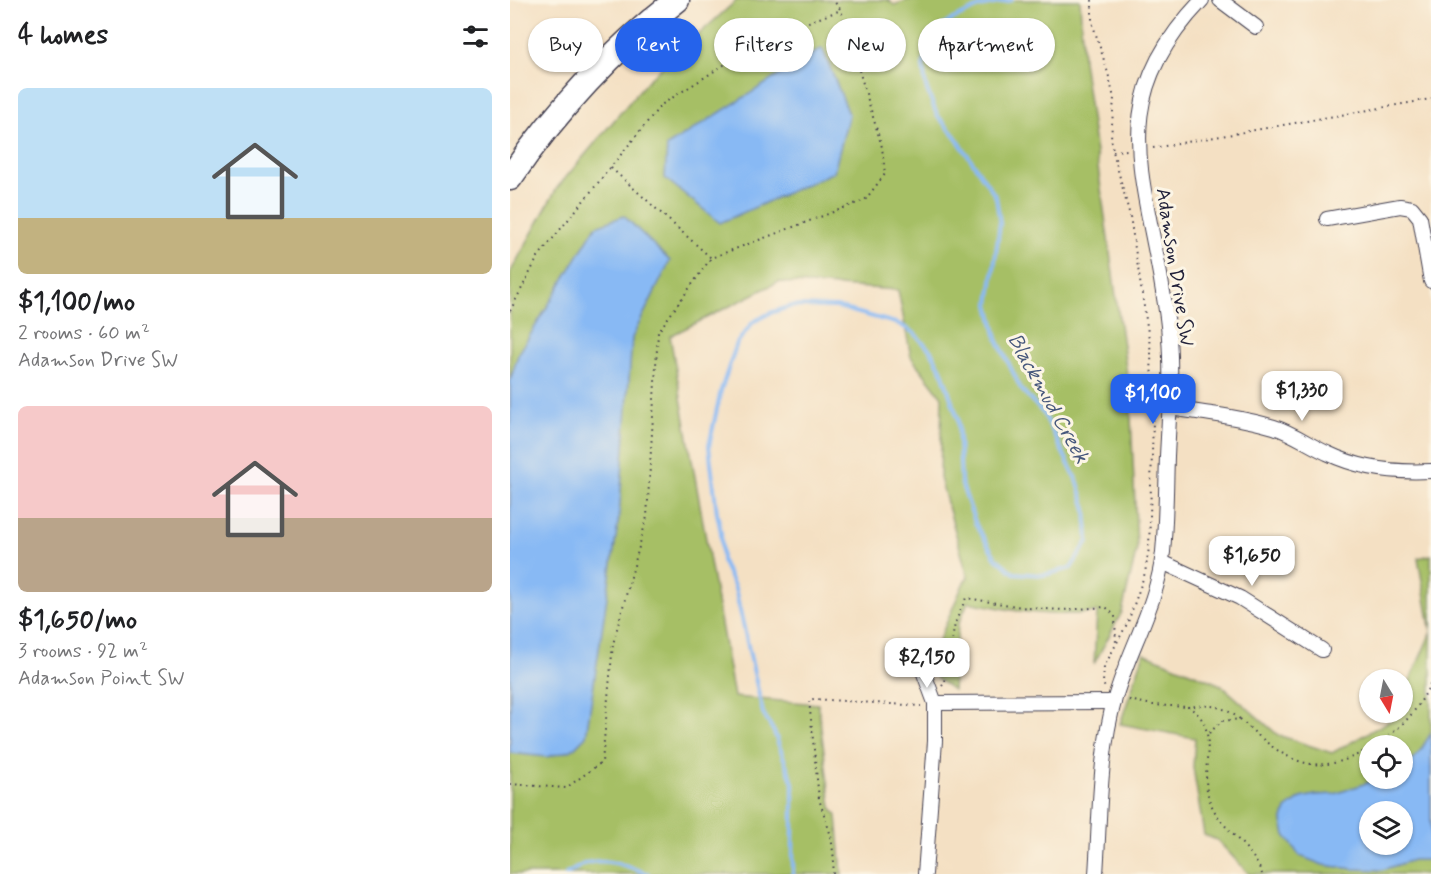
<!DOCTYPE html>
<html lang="en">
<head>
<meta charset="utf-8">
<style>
	:root { --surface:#fff; --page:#f6f6f6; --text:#202124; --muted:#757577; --accent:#2563eb }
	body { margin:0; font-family:Mynerve,sans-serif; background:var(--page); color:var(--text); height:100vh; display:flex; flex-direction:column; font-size:22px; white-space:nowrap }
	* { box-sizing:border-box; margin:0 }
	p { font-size:20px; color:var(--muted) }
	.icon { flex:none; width:33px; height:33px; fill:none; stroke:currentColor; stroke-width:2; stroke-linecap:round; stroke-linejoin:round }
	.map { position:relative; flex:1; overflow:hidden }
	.side { display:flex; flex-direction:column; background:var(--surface); width:510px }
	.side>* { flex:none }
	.hud { position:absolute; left:18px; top:18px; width:570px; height:54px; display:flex; gap:12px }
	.needle { width:39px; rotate:170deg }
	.buttons { position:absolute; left:849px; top:669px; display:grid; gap:12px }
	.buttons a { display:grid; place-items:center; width:54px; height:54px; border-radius:50%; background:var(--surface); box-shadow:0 2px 4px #0004; font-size:30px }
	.price { position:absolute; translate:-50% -51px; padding:0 14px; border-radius:12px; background:#fff; color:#222; font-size:20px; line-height:39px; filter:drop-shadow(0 2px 3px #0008) }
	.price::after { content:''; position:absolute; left:50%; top:36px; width:18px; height:14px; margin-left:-9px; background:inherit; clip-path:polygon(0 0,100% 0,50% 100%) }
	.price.on { background:var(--accent); color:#fff }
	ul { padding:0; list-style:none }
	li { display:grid; align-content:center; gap:12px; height:318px; padding:0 18px }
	li span { display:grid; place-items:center; height:186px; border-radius:9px; color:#555 }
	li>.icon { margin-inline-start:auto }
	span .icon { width:108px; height:108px; fill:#fffc; stroke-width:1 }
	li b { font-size:26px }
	h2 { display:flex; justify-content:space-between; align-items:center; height:72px; padding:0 18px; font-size:26px }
	.chip { padding:0 21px; border-radius:27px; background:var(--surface); box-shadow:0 2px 4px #0004; font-size:21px; line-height:54px }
	.chip.on { background:var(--accent); color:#fff }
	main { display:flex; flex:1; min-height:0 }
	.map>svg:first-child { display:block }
	.green { fill:#a6bf65; stroke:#647050; stroke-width:1.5; fill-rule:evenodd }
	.water { fill:#88b9f4; stroke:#556e98; stroke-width:1.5; fill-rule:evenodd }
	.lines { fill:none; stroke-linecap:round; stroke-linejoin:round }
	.stream { stroke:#88b9f4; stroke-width:4 }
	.minor-casing { stroke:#423e4f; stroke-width:16 }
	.motorway-casing { stroke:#423e4f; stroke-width:27 }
	.path { stroke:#423e4f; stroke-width:2; stroke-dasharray:1.5 4.5; stroke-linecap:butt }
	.minor { stroke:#fff; stroke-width:14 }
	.motorway { stroke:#fff; stroke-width:24 }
	.labels { text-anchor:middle; stroke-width:6; stroke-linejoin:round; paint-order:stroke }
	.street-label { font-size:20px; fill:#22223b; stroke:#fcf5e5 }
	.water-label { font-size:21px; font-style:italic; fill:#46577c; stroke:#fcf5e5 }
</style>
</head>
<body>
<main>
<section class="side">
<h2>4 homes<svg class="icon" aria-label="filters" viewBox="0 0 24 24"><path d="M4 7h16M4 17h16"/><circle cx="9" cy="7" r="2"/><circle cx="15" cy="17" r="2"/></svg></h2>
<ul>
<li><span style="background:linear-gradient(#bfe0f5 70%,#c2b280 0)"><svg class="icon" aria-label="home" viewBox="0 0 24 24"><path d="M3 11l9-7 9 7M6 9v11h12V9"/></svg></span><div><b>$1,100/mo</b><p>2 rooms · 60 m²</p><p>Adamson Drive SW</p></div></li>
<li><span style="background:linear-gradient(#f6c9c9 60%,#b9a48a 0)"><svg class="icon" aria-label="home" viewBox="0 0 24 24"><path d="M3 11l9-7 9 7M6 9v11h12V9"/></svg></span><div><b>$1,650/mo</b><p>3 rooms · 92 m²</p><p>Adamson Point SW</p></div></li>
</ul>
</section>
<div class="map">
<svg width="921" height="874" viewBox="0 0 921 874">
	<rect width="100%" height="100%" fill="#fcf5e5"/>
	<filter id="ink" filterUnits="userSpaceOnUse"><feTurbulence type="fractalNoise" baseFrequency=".0167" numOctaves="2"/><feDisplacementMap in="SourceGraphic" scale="12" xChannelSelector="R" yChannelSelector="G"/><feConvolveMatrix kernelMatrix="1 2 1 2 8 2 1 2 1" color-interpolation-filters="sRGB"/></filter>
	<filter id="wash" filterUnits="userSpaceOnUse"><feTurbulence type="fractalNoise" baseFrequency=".008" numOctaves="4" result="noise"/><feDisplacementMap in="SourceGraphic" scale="24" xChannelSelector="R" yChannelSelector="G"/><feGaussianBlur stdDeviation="1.35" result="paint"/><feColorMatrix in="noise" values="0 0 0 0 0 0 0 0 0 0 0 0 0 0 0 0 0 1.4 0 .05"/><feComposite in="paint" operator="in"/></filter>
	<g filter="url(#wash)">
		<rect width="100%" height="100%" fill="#f4e0c3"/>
		<g class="green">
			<path d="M227,0H378L384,5L398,0H570L573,60L620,396L627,548L612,612L584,664L587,612C540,618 504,611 458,602L448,625L443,690L426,678L431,657L429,640L454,582L458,577L430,478L432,397L401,357L388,290L268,282L160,336L224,697L308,704L321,807L327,816L332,874H0V273L47,188L139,79Z"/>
			<path d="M921,555V874H739L707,840L694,835L683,767L685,738L610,724L634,653L711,685L768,735L822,753L883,719L886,713L892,712L893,697L921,632L908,558ZM860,746H892V778H860ZM860,812H892V844H860Z"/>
		</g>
		<g class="water">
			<polygon points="312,48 339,114 324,172 210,223 155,178 157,146"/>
			<polygon points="114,216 160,261 122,338 109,517 76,736 62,750 37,757 0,753 0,381 8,355 86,226"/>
			<path d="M921,733V860H903L872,870L843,869L813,865L790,856L775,835L772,822L776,809L791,798L805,795L825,794L868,779L892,778L893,769L909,753ZM860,812H892V844H860Z"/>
		</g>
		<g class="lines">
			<g class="stream">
				<path d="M56,874C63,871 70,865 77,863C97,857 120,867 138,874"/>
				<polyline points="283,874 283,783 264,732 253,713 225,588 212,561 211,532 207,513 199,446 211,390 227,343 243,322 260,313 282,306 327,307 389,324 404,333 421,351 431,369 448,419 451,482 466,525 486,558 504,573 534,575 561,568 578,541 576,509 568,483 534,414 511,389 487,339 479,304 490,223 486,197 445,136 427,115 416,87 413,66 423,33 443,19 469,7 502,0"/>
			</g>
		</g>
	</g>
	<g filter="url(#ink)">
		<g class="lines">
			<g class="minor-casing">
				<g id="minor">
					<polyline points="710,0 746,27"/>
					<polyline points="817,219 890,206 902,208 910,218 921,281"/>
					<path d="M659,408C694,413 730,417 764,427C783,433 799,445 817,453C850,469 885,473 921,471"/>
					<polyline points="652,562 730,598 812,650"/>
					<polyline points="406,652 425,703"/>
					<polyline points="415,874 425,741 425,703 604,702"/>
					<path d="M586,874C590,816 589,754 605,698C619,649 648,603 653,552C656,520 656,488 657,456C659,417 662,377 659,338C658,318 654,299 651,280C630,162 600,97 692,0"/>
				</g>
			</g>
			<g class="motorway-casing">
				<path id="motorway" d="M0,178C44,113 105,47 167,0"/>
			</g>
			<g class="path">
				<polyline points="582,0 582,22 598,73 604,98 601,138 603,151 620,216 641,352 643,421 639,548 635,573 618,622 594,667 593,683 595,688"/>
				<polyline points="643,148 921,99"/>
				<polyline points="603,151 617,150"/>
				<polyline points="101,168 201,258"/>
				<polyline points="0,311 28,257 151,105 258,37 331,10"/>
				<polyline points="432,686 435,682 445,623 456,598 518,608 553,610 596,607 605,616 606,645"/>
				<polyline points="619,700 643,705 678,707"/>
				<path d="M730,719C773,759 802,782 860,748"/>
				<path d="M699,733L712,721L730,719C711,705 701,704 678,707C712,725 690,765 698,795C706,828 741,843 752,874"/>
				<path d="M864,746C891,729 908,711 921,682"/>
				<polyline points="0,784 56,788 92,762 103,644 137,517 148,332 201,258 355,200 375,174 372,147 331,10 323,0"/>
				<polyline points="323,874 324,860 321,836 309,799 299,700 304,699 411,706"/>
			</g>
			<use href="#minor" class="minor"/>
			<use href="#motorway" class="motorway"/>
		</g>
	</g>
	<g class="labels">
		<g class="street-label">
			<text transform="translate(666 267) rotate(81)" y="7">Adamson Drive SW</text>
		</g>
		<g class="water-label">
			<text transform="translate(539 398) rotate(61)" y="7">Blackmud Creek</text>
		</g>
	</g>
</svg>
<div class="buttons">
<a><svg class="needle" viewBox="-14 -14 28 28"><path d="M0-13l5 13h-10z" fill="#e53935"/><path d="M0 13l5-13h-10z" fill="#757577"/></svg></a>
<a><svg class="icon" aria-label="locate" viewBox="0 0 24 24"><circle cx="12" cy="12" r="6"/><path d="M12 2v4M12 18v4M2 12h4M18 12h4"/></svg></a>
<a><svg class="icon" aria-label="layers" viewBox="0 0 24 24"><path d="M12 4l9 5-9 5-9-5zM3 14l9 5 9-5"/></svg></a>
</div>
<b class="price" style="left:792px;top:422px">$1,330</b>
<b class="price on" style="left:643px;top:425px">$1,100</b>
<b class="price" style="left:742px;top:587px">$1,650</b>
<b class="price" style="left:417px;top:689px">$2,150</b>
<div class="hud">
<a class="chip">Buy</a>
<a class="chip on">Rent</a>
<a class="chip">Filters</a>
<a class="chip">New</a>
<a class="chip">Apartment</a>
</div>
</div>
</main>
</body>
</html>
